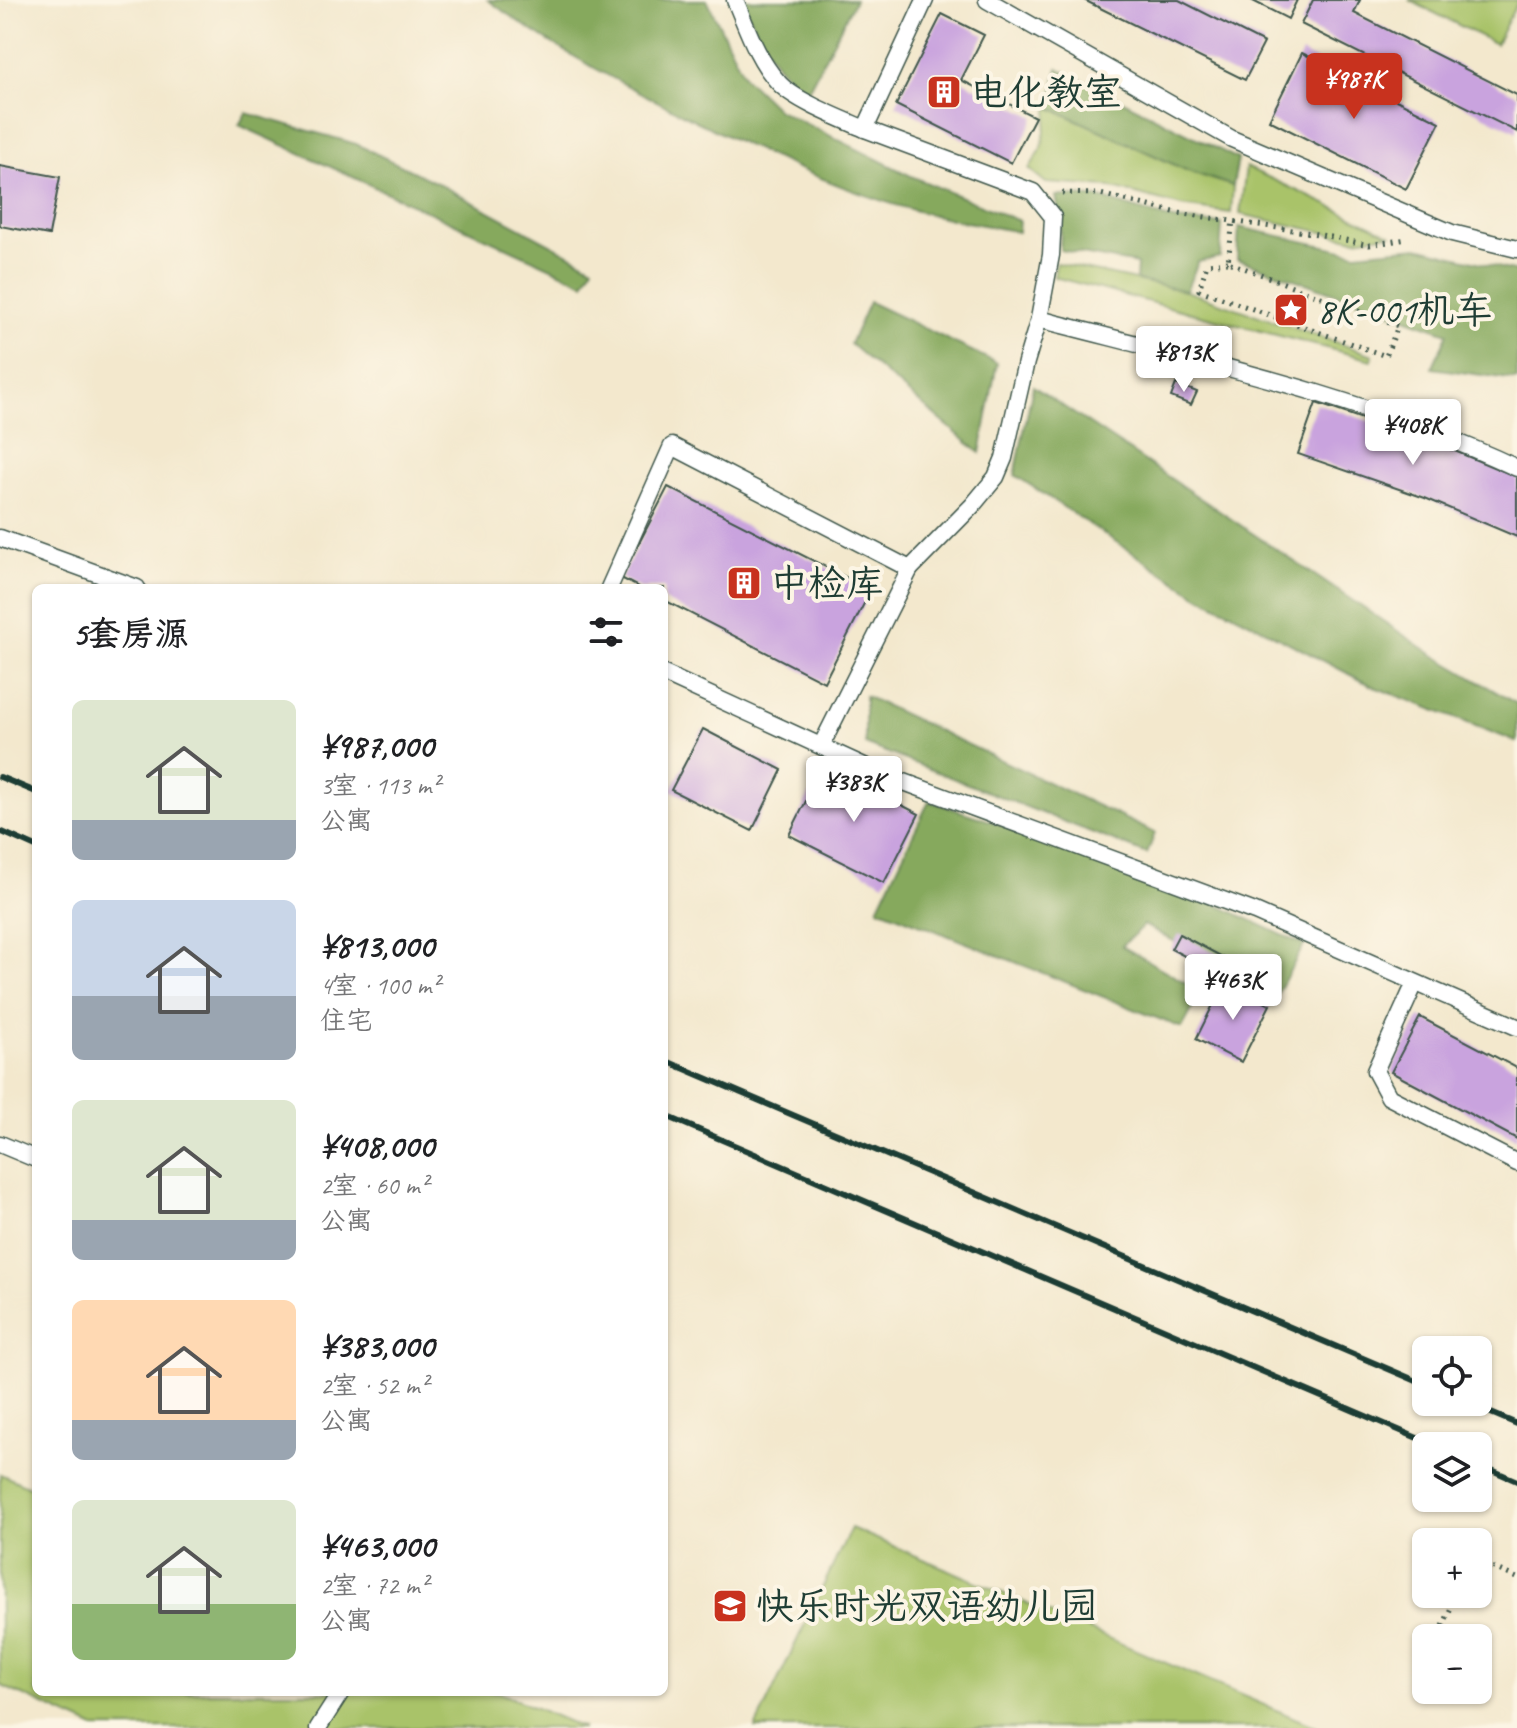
<!DOCTYPE html>
<html lang="zh">
<head>
<meta charset="utf-8">
<style>
	:root { --surface:#fff; --page:#f6f6f6; --text:#202124; --muted:#757577; --accent:#c8321e }
	body { margin:0; font-family:Caveat,"LXGW WenKai TC",sans-serif; background:var(--page); color:var(--text); height:100vh; display:flex; flex-direction:column; font-size:30px; white-space:nowrap }
	* { box-sizing:border-box; margin:0 }
	p { font-size:26px; color:var(--muted) }
	.icon { flex:none; width:44px; height:44px; fill:none; stroke:currentColor; stroke-width:2; stroke-linecap:round; stroke-linejoin:round }
	.map { position:relative; flex:1; overflow:hidden }
	.panel { position:absolute; left:32px; top:584px; width:636px; height:1112px; display:flex; flex-direction:column; background:var(--surface); border-radius:12px; box-shadow:0 2px 6px #0004 }
	.panel>* { flex:none }
	.buttons { position:absolute; left:1412px; top:1336px; display:grid; gap:16px }
	.buttons a { display:grid; place-items:center; width:80px; height:80px; border-radius:12px; background:var(--surface); box-shadow:0 2px 6px #0004; font-size:40px }
	.price { position:absolute; translate:-50% -68px; padding:0 18px; border-radius:8px; background:#fff; color:#222; font-size:26px; line-height:52px; filter:drop-shadow(0 2px 4px #0008) }
	.price::after { content:''; position:absolute; left:50%; top:48px; width:24px; height:18px; margin-left:-12px; background:inherit; clip-path:polygon(0 0,100% 0,50% 100%) }
	.price.on { background:var(--accent); color:#fff }
	ul { padding:0; list-style:none }
	li { display:flex; align-items:center; gap:24px; height:200px; padding:0 40px }
	li span { display:grid; place-items:center; flex:none; width:224px; height:160px; border-radius:12px; color:#555 }
	li>.icon { margin-inline-start:auto }
	span .icon { width:96px; height:96px; fill:#fffc; stroke-width:1 }
	li b { font-size:34px }
	h2 { display:flex; justify-content:space-between; align-items:center; height:96px; padding:0 40px; font-size:34px }
	.map>svg:first-child { display:block }
	.green { fill:#a9c369; stroke:#64804e; stroke-width:2 }
	.forest { fill:#86a95d; stroke:#527348; stroke-width:2 }
	.building { fill:#c9a3de }
	.lines { fill:none; stroke-linecap:round; stroke-linejoin:round }
	.lane-casing { stroke:#3f574b; stroke-width:19 }
	.path { stroke:#3f574b; stroke-width:5; stroke-dasharray:2 6; stroke-linecap:butt }
	.lane { stroke:#fff; stroke-width:16 }
	.rail { stroke:#1f3d34; stroke-width:6 }
	.labels { text-anchor:middle; stroke-width:8; stroke-linejoin:round; paint-order:stroke }
	.poi-label { font-size:38px; fill:#1f3d34; stroke:#fcf5e5; text-anchor:start }
</style>
</head>
<body>
<div class="map">
<svg width="1517" height="1728" viewBox="0 0 1517 1728">
	<rect width="100%" height="100%" fill="#fcf5e5"/>
	<filter id="ink" filterUnits="userSpaceOnUse"><feTurbulence type="fractalNoise" baseFrequency=".0125" numOctaves="2"/><feDisplacementMap in="SourceGraphic" scale="16" xChannelSelector="R" yChannelSelector="G"/><feConvolveMatrix kernelMatrix="1 2 1 2 8 2 1 2 1" color-interpolation-filters="sRGB"/></filter>
	<filter id="wash" filterUnits="userSpaceOnUse"><feTurbulence type="fractalNoise" baseFrequency=".006" numOctaves="4" result="noise"/><feDisplacementMap in="SourceGraphic" scale="32" xChannelSelector="R" yChannelSelector="G"/><feGaussianBlur stdDeviation="1.8" result="paint"/><feColorMatrix in="noise" values="0 0 0 0 0 0 0 0 0 0 0 0 0 0 0 0 0 1.4 0 .05"/><feComposite in="paint" operator="in"/></filter>
	<g filter="url(#wash)">
		<rect width="100%" height="100%" fill="#f3e8cd"/>
		<g class="green">
			<polygon points="1409,0 1517,0 1517,3 1496,44"/>
			<polygon points="1049,107 1188,171 1233,186 1231,213 1181,206 1109,187 1046,183 1029,169 1042,148"/>
			<polygon points="1246,167 1390,234 1355,239 1240,214"/>
			<polygon points="1056,263 1186,291 1373,355 1372,360 1054,277"/>
			<polygon points="0,1474 36,1490 36,1692 498,1692 583,1728 95,1728 0,1685"/>
			<polygon points="851,1528 1318,1728 755,1728"/>
		</g>
		<g class="forest">
			<path d="M488,0H707L745,78L778,110L911,176L1019,221L1018,232C985,225 950,220 917,211C841,191 769,156 698,122C626,86 552,48 488,0Z"/>
			<path d="M742,0H855L807,92C773,70 759,36 742,0Z"/>
			<polygon points="1058,68 1238,159 1233,186 1188,171 1049,107"/>
			<polygon points="246,113 356,144 437,183 593,267 584,283 239,125"/>
			<polygon points="1056,196 1097,197 1173,220 1222,224 1220,257 1198,262 1186,291 1136,280 1137,264 1060,250 1061,224"/>
			<polygon points="1239,227 1356,253 1418,247 1517,272 1517,380 1432,368 1448,333 1237,259"/>
			<polygon points="869,302 997,363 980,453 850,344"/>
			<polygon points="1033,386 1432,654 1517,704 1517,742 1372,686 1195,594 1015,475"/>
			<polygon points="865,696 1155,833 1147,854 865,744"/>
			<polygon points="929,801 1142,870 1304,945 1276,996 1144,925 1122,946 1202,992 1182,1028 878,908"/>
		</g>
		<g id="blocks">
			<g class="building">
				<polygon points="1084,0 1179,0 1264,43 1245,80"/>
				<polygon points="1251,0 1297,0 1288,19"/>
				<polygon points="1313,0 1360,0 1354,13 1517,95 1517,132 1301,24"/>
				<polygon points="942,14 984,35 961,80 1035,117 1011,163 896,105"/>
				<polygon points="1302,53 1440,122 1406,189 1269,120"/>
				<polygon points="0,166 60,177 49,235 0,226"/>
				<polygon points="1176,384 1197,392 1191,405 1171,397"/>
				<polygon points="1316,403 1450,449 1517,477 1517,537 1425,498 1298,454"/>
				<polygon points="668,487 871,590 824,682 664,600 664,588 640,588 621,578"/>
				<polygon points="703,729 782,770 752,831 671,790"/>
				<polygon points="824,765 919,814 884,883 789,835"/>
				<polygon points="1179,934 1232,962 1225,977 1171,949"/>
				<polygon points="1225,981 1270,1005 1241,1062 1196,1039"/>
				<polygon points="1420,1017 1517,1068 1517,1139 1391,1072"/>
			</g>
		</g>
	</g>
	<g filter="url(#ink)">
		<use href="#blocks" fill-opacity="0" stroke="#3f574b" stroke-width="2"/>
		<g class="lines">
			<g class="lane-casing">
				<g id="lane">
					<path d="M735,0C747,28 757,59 778,82C793,100 842,119 865,129"/>
					<polyline points="987,0 1232,139 1452,233 1517,249"/>
					<path d="M1039,319C1201,361 1365,397 1517,468"/>
					<polyline points="0,538 137,588"/>
					<polyline points="609,588 672,446 910,569 972,506 996,477 1004,458 1026,362 1039,319 1051,255 1053,217 1033,192 865,129 925,0"/>
					<polyline points="664,674 877,772 1255,912 1517,1027"/>
					<polyline points="821,746 910,569"/>
					<polyline points="1415,983 1375,1071 1389,1097 1517,1163"/>
					<polyline points="0,1144 36,1159"/>
					<polyline points="318,1728 341,1692"/>
				</g>
			</g>
			<g class="path">
				<polyline points="1062,193 1100,194 1178,213 1312,233 1369,245 1407,239"/>
				<polyline points="1228,262 1207,264 1199,290 1386,356 1398,326 1228,262 1233,220"/>
				<polyline points="1478,1561 1517,1578"/>
				<polyline points="1443,1626 1457,1594"/>
			</g>
			<use href="#lane" class="lane"/>
			<g class="rail">
				<polyline points="0,777 36,792"/>
				<polyline points="0,831 36,847"/>
				<polyline points="664,1060 1426,1385"/>
				<polyline points="664,1115 1436,1446"/>
				<polyline points="1465,1402 1517,1424"/>
				<polyline points="1478,1464 1517,1481"/>
			</g>
		</g>
	</g>
	<defs>
		<g id="building-square" transform="scale(1.8)"><rect x="-9" y="-9" width="18" height="18" rx="4" fill="#c8321e" stroke="#fcf5e5"/><path d="M-4-6H4V6H1V3H-1V6H-4ZM-2.5-4.3h1.7v1.8h-1.7ZM.8-4.3h1.7v1.8H.8ZM-2.5-1h1.7V.8h-1.7ZM.8-1h1.7V.8H.8Z" fill="#fff"/></g>
		<g id="sight-square" transform="scale(1.8)"><rect x="-9" y="-9" width="18" height="18" rx="4" fill="#c8321e" stroke="#fcf5e5"/><path d="M0-6L1.8-2.2L6-1.7L2.9 1.2L3.7 5.4L0 3.3L-3.7 5.4L-2.9 1.2L-6-1.7L-1.8-2.2Z" fill="#fff"/></g>
		<g id="school-square" transform="scale(1.8)"><rect x="-9" y="-9" width="18" height="18" rx="4" fill="#c8321e" stroke="#fcf5e5"/><path d="M0-5L7-2L0 1L-7-2ZM-4 1L0 2.5L4 1V4Q0 6-4 4Z" fill="#fff"/></g>
	</defs>
	<g fill-rule="evenodd">
		<use href="#building-square" x="944" y="92"/>
		<use href="#sight-square" x="1291" y="310"/>
		<use href="#building-square" x="744" y="583"/>
		<use href="#school-square" x="730" y="1606"/>
	</g>
	<g class="labels">
		<g class="poi-label">
			<text x="970" y="105">电化教室</text>
			<text x="1317" y="323">8K-001机车</text>
			<text x="770" y="596">中检库</text>
			<text x="756" y="1619">快乐时光双语幼儿园</text>
		</g>
	</g>
</svg>
<div class="buttons">
<a><svg class="icon" aria-label="locate" viewBox="0 0 24 24"><circle cx="12" cy="12" r="6"/><path d="M12 2v4M12 18v4M2 12h4M18 12h4"/></svg></a>
<a><svg class="icon" aria-label="layers" viewBox="0 0 24 24"><path d="M12 4l9 5-9 5-9-5zM3 14l9 5 9-5"/></svg></a>
<a>+</a>
<a>−</a>
</div>
<b class="price on" style="left:1354px;top:121px">¥987K</b>
<b class="price" style="left:1184px;top:394px">¥813K</b>
<b class="price" style="left:1413px;top:467px">¥408K</b>
<b class="price" style="left:854px;top:824px">¥383K</b>
<b class="price" style="left:1233px;top:1022px">¥463K</b>
<section class="panel">
<h2>5套房源<svg class="icon" aria-label="filters" viewBox="0 0 24 24"><path d="M4 7h16M4 17h16"/><circle cx="9" cy="7" r="2"/><circle cx="15" cy="17" r="2"/></svg></h2>
<ul>
<li><span style="background:linear-gradient(#dfe7d0 75%,#9aa5b1 0)"><svg class="icon" aria-label="home" viewBox="0 0 24 24"><path d="M3 11l9-7 9 7M6 9v11h12V9"/></svg></span><div><b>¥987,000</b><p>3室 · 113 m²</p><p>公寓</p></div></li>
<li><span style="background:linear-gradient(#c9d6e8 60%,#9aa5b1 0)"><svg class="icon" aria-label="home" viewBox="0 0 24 24"><path d="M3 11l9-7 9 7M6 9v11h12V9"/></svg></span><div><b>¥813,000</b><p>4室 · 100 m²</p><p>住宅</p></div></li>
<li><span style="background:linear-gradient(#dfe7d0 75%,#9aa5b1 0)"><svg class="icon" aria-label="home" viewBox="0 0 24 24"><path d="M3 11l9-7 9 7M6 9v11h12V9"/></svg></span><div><b>¥408,000</b><p>2室 · 60 m²</p><p>公寓</p></div></li>
<li><span style="background:linear-gradient(#ffd9b3 75%,#9aa5b1 0)"><svg class="icon" aria-label="home" viewBox="0 0 24 24"><path d="M3 11l9-7 9 7M6 9v11h12V9"/></svg></span><div><b>¥383,000</b><p>2室 · 52 m²</p><p>公寓</p></div></li>
<li><span style="background:linear-gradient(#dfe7d0 65%,#8fb573 0)"><svg class="icon" aria-label="home" viewBox="0 0 24 24"><path d="M3 11l9-7 9 7M6 9v11h12V9"/></svg></span><div><b>¥463,000</b><p>2室 · 72 m²</p><p>公寓</p></div></li>
</ul>
</section>
</div>
</body>
</html>
